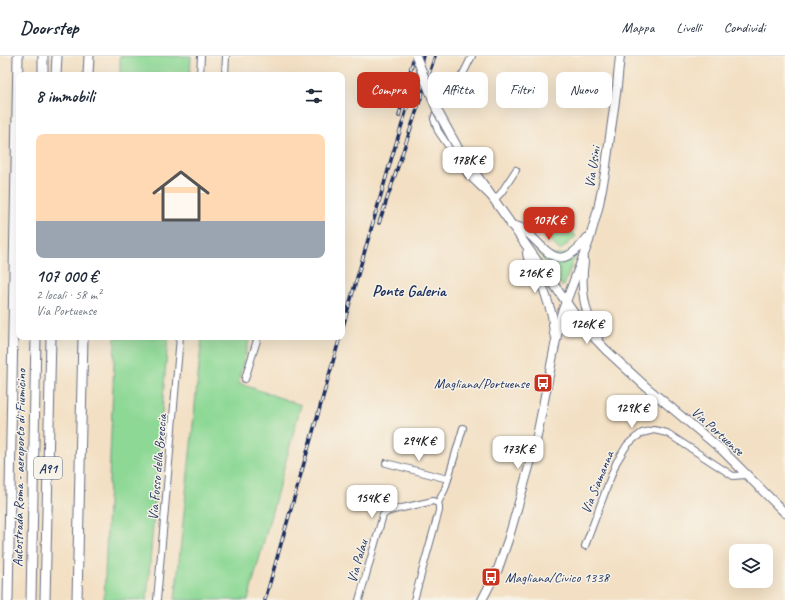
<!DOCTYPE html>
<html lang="it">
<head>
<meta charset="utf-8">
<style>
	:root { --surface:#fff; --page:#f2f2f3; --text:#1f2937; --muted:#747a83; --line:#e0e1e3; --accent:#c8321e }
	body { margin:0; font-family:Caveat,sans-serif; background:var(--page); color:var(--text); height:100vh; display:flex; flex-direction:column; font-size:15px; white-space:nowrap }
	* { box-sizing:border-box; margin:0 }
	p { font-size:13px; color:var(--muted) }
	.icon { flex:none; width:22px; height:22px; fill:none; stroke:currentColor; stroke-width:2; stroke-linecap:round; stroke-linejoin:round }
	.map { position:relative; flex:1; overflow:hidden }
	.side { position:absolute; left:16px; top:16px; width:329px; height:268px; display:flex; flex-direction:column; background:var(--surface); border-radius:8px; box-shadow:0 4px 16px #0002 }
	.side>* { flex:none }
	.top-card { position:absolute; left:357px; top:16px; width:368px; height:36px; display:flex; gap:8px }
	.buttons { position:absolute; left:729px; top:488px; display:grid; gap:8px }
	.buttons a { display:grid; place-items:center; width:44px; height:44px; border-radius:8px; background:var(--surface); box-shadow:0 4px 16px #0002; font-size:20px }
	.price { position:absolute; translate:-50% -34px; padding:0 9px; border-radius:8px; background:#fff; color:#222; font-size:13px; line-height:26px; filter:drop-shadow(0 1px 2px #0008) }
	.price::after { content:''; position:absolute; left:50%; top:24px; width:12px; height:9px; margin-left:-6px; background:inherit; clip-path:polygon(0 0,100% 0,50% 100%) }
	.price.current { background:var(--accent); color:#fff }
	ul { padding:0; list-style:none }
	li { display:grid; align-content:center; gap:8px; height:212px; padding:0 20px }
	li span { display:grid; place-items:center; height:124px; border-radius:8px; color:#555 }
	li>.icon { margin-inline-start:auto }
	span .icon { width:72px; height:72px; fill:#fffc; stroke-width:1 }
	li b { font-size:17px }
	h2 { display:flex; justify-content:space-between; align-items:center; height:48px; padding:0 20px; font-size:17px }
	.pill { padding:0 14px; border-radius:8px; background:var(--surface); box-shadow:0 4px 16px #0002; font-size:14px; line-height:36px }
	.pill.current { background:var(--accent); color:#fff }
	header { display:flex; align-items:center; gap:24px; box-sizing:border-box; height:56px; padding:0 20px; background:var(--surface); border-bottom:1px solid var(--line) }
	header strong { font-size:19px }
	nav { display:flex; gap:22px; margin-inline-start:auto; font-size:14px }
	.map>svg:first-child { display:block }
	.green { fill:#8cd894; stroke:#548479 }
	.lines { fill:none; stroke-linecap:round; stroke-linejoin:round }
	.minor-casing { stroke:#676d82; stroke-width:8 }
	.major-casing { stroke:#676d82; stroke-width:10 }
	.highway-casing { stroke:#676d82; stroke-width:11 }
	.minor { stroke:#fff; stroke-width:6 }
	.major { stroke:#fff; stroke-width:8 }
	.highway { stroke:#fff; stroke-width:9 }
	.rail-casing { stroke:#1b2f5e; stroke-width:3.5 }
	.rail { stroke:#f7f3e8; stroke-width:2; stroke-dasharray:6; stroke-linecap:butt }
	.major-bridge-casing { stroke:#676d82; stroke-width:10; stroke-linecap:butt }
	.major-bridge { stroke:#fff; stroke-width:8 }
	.labels { text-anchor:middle; stroke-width:3; stroke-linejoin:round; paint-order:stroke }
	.shield { fill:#f7f3e8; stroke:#5d6a87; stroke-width:1 }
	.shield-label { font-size:13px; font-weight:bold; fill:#1b2f5e }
	.street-label { font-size:14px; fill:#1b2f5e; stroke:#f7f3e8 }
	.poi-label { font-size:14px; fill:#1b2f5e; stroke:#f7f3e8; text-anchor:end }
	.quarter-label { font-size:16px; font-weight:bold; fill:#1b2f5e; stroke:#f7f3e8 }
</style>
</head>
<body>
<header>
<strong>Doorstep</strong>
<nav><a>Mappa</a><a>Livelli</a><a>Condividi</a></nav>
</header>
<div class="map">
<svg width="785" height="544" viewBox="0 0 785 544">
	<rect width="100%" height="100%" fill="#f7f3e8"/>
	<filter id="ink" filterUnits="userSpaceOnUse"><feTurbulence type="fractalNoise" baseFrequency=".025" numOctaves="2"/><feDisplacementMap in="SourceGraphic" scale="8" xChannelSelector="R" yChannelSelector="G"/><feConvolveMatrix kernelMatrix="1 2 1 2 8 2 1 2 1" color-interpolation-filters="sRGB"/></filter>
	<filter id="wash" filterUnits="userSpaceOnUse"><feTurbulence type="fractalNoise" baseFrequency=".012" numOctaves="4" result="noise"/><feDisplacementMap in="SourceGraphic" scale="16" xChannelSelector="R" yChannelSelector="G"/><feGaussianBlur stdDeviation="0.9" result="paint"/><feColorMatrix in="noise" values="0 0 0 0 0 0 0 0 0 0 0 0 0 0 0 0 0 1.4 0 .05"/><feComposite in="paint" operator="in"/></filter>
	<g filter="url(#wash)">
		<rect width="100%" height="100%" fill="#f3e0c4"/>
		<g class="green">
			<polygon points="120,0 191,0 190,19 120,19"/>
			<polygon points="551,152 576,180 560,195 534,167"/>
			<polygon points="533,189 534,189 547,200 576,197 564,230 562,230"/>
			<polygon points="115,281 168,281 147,544 104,544"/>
			<polygon points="202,281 250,281 238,327 301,349 248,544 175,544"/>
		</g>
	</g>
	<g filter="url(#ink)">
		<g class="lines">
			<g class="minor-casing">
				<g id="minor">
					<polyline points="472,0 463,18 437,53 434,63 438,75 468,119 494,144 501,137 516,114"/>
					<polyline points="200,19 201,0"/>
					<polyline points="225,19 226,0"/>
					<polyline points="245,323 258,281"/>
					<polyline points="386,407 448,423"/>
					<polyline points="585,490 616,407 627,389 635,382 642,377 654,374 667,377 733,420 746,419"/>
					<polyline points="157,544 180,281"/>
					<polyline points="359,544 383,459 389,455 433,445 438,447"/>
					<polyline points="414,544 439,455 439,450 438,447 445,433 463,372"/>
				</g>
			</g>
			<g class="major-casing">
				<g id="major">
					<polyline points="459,94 583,270 606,294 644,329 723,395 785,457"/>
					<path d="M511,169C515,170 520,171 523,173C548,193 557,221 587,182"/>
					<polyline points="527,197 528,202 544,234 552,259 554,278"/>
					<path d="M584,206C580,233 584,257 598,281"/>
					<path d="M557,274C566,269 574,268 583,270"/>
					<polyline points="482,544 498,513 509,481 535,390 561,259 589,185 598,153 605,117 617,30 620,0"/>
				</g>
			</g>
			<g class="highway-casing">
				<g id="highway">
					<polyline points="43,19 43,0"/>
					<polyline points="56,19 57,0"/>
					<polyline points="88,19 89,0"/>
					<polyline points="8,544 18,0"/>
					<polyline points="31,544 36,281"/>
					<polyline points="45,544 51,281"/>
					<polyline points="77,544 83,281"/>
				</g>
			</g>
			<use href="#minor" class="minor"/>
			<use href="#major" class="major"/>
			<use href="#highway" class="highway"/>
			<g class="rail-casing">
				<g id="rail">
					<polyline points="399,60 414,0"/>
					<polyline points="379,167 435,0"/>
					<polyline points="342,274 391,104 423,0"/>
					<polyline points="265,544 340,281"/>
				</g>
			</g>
			<use href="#rail" class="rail"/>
			<g class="major-bridge-casing">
				<polyline id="major-bridge" points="416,0 437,54 459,94"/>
			</g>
			<use href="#major-bridge" class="major-bridge"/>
		</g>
	</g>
	<defs>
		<g id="bus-square" transform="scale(1)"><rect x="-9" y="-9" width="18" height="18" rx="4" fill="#c8321e" stroke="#f7f3e8"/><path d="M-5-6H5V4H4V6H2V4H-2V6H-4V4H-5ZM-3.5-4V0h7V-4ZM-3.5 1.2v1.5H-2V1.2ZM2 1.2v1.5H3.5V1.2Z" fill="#fff"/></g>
	</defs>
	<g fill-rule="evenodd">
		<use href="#bus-square" x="543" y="327"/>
		<use href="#bus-square" x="491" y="521"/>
	</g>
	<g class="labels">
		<rect class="shield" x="34" y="401" width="28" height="22" rx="3"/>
		<g class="shield-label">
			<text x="48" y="417">A91</text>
		</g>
		<g class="street-label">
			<text transform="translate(592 111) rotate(-81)" y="5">Via Usini</text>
			<text transform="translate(718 375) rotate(42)" y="5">Via Portuense</text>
			<text transform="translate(157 411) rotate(-85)" y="5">Via Fosso della Breccia</text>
			<text transform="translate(19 412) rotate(-89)" y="5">Autostrada Roma - aeroporto di Fiumicino</text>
			<text transform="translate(597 426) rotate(-68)" y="5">Via Siamanna</text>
			<text transform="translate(357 505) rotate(-74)" y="5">Via Palau</text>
		</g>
		<g class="poi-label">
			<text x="529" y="332">Magliana/Portuense</text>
			<text x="505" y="526" text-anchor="start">Magliana/Civico 1338</text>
		</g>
		<g class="quarter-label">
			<text x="409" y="240">Ponte Galeria</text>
		</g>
	</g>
</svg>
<div class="buttons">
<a><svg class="icon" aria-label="layers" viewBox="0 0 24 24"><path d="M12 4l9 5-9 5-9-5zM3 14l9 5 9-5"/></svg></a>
</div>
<b class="price" style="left:468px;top:125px">178K €</b>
<b class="price current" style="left:549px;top:185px">107K €</b>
<b class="price" style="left:535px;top:238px">216K €</b>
<b class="price" style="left:587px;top:289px">126K €</b>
<b class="price" style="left:632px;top:373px">129K €</b>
<b class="price" style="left:419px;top:406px">294K €</b>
<b class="price" style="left:518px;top:414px">173K €</b>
<b class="price" style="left:372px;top:463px">154K €</b>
<div class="top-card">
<a class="pill current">Compra</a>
<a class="pill">Affitta</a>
<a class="pill">Filtri</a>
<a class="pill">Nuovo</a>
</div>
<section class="side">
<h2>8 immobili<svg class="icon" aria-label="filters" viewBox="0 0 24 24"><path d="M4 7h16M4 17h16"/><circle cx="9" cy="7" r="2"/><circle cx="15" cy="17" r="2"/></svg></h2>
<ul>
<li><span style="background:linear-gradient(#ffd9b3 70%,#9aa5b1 0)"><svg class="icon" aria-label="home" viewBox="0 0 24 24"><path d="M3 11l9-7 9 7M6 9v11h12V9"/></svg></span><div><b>107 000 €</b><p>2 locali · 58 m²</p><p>Via Portuense</p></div></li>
</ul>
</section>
</div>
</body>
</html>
